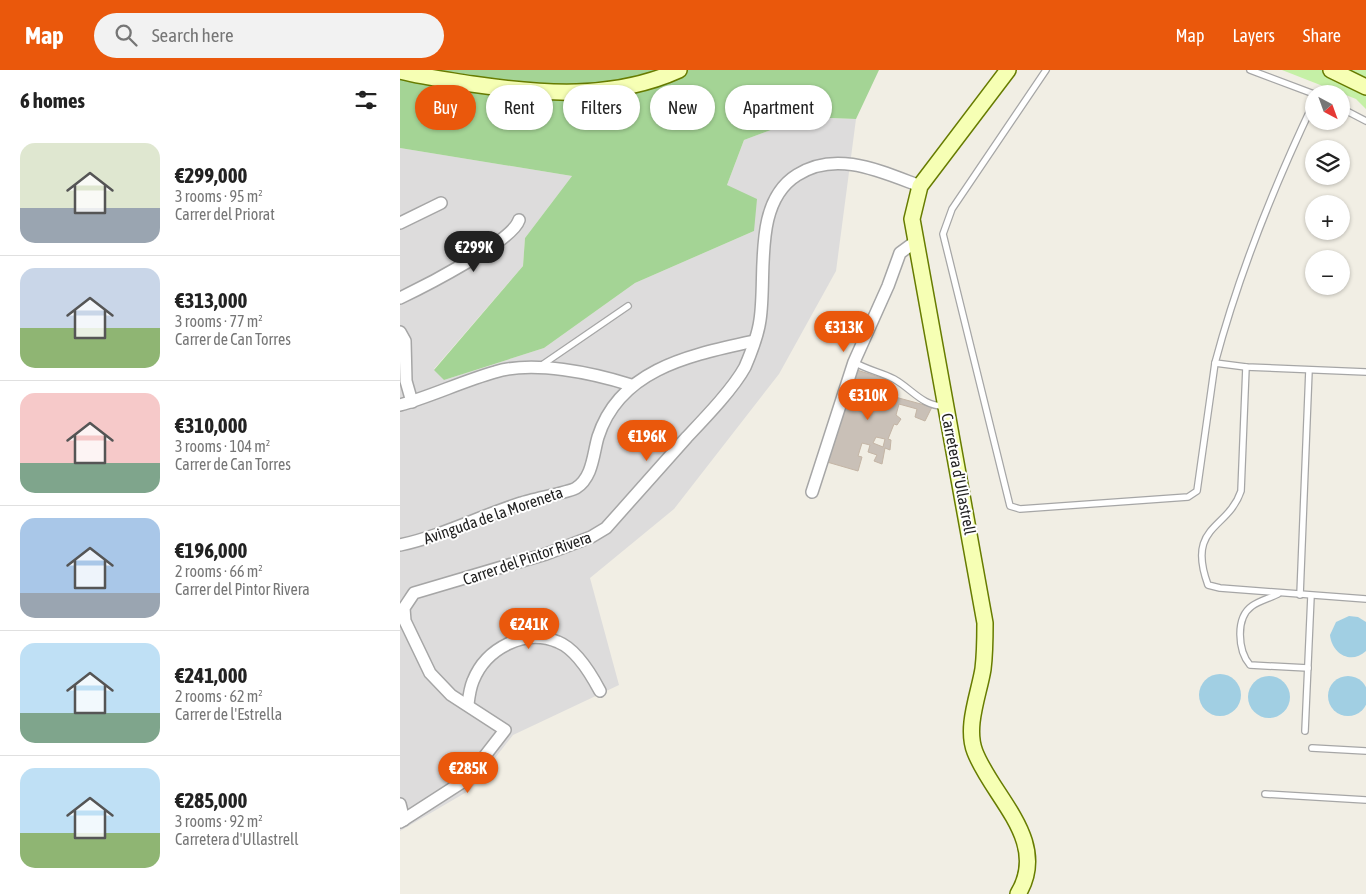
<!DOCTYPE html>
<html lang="en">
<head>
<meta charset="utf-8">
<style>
	:root { --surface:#fff; --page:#f2f2f2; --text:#222; --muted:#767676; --line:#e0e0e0; --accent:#ea580c }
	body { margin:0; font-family:"Asap Condensed",sans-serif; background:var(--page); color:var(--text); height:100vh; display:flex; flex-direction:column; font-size:19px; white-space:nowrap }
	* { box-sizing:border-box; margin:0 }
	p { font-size:16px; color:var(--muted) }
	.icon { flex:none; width:28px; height:28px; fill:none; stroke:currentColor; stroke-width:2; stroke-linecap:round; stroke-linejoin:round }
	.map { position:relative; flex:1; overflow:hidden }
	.sheet { display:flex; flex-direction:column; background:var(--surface); width:400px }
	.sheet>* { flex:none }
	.top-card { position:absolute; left:15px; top:15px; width:475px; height:45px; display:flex; gap:10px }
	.needle { width:32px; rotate:139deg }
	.controls { position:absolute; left:905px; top:15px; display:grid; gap:10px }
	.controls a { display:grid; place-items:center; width:45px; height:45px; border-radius:50%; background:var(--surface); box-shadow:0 1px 4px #0004; font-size:25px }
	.price { position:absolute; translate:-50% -42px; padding:0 11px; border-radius:18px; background:var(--accent); color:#fff; font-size:16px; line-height:32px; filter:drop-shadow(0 1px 2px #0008) }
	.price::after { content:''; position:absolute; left:50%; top:30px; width:15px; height:11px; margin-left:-8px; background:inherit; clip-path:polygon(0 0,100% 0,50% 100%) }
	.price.on { background:#222; color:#fff }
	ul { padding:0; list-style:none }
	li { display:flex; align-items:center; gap:15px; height:125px; padding:0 20px }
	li+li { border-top:1px solid var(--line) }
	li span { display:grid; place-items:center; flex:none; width:140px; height:100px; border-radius:15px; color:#555 }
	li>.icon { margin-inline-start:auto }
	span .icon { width:60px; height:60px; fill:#fffc; stroke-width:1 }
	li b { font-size:21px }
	h2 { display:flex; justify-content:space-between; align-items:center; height:60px; padding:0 20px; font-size:21px }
	.pill { padding:0 18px; border-radius:22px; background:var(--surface); box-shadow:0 1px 4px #0004; font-size:18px; line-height:45px }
	.pill.on { background:var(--accent); color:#fff }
	header { display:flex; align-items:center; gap:30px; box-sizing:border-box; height:70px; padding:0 25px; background:var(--accent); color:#fff }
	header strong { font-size:24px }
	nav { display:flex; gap:28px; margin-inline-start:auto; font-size:18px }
	.search { width:350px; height:45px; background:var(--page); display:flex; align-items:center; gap:12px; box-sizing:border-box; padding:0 18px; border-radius:28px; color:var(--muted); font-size:19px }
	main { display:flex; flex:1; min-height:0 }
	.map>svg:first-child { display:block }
	.residential { fill:#dddcdc }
	.grass { fill:#c5f0a6 }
	.forest { fill:#a4d495 }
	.water { fill:#a1cfe3 }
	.building { fill:#c9c0b7; stroke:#c4b5a5; fill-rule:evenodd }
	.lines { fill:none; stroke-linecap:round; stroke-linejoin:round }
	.lane-casing { stroke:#a6a6a6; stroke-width:8 }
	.street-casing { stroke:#a6a6a6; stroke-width:14 }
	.secondary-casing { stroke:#677c00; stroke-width:18 }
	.lane { stroke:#fff; stroke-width:5.5 }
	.street { stroke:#fff; stroke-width:11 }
	.secondary { stroke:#f6ffb4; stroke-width:15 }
	.labels { text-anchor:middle; stroke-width:4; stroke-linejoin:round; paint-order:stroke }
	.street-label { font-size:16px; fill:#1f1f1f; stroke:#fff }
</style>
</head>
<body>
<header>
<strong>Map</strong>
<div class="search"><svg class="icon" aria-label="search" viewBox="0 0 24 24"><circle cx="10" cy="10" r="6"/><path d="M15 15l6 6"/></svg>Search here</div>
<nav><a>Map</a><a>Layers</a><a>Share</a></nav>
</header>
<main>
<section class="sheet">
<h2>6 homes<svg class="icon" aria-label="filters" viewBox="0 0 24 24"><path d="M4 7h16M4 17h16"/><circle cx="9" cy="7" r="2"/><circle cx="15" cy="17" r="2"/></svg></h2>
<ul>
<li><span style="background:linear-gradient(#dfe7d0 65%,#9aa5b1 0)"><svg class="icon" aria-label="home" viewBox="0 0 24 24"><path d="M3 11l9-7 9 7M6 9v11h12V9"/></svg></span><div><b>€299,000</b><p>3 rooms · 95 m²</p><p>Carrer del Priorat</p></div></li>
<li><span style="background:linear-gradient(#c9d6e8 60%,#8fb573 0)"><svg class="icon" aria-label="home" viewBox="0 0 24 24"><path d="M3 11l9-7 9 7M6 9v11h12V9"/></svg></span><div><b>€313,000</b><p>3 rooms · 77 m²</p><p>Carrer de Can Torres</p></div></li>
<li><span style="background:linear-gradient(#f6c9c9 70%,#7fa58c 0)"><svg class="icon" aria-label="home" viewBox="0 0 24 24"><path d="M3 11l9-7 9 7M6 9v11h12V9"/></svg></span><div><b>€310,000</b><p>3 rooms · 104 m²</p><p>Carrer de Can Torres</p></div></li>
<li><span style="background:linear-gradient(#a9c7e8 75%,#9aa5b1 0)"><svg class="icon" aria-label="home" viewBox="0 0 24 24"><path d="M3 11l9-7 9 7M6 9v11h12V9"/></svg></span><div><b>€196,000</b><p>2 rooms · 66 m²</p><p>Carrer del Pintor Rivera</p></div></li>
<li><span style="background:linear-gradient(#bfe0f5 70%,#7fa58c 0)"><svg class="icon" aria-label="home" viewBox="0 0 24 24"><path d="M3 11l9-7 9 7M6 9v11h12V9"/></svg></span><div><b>€241,000</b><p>2 rooms · 62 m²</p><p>Carrer de l'Estrella</p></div></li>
<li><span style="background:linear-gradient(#bfe0f5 65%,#8fb573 0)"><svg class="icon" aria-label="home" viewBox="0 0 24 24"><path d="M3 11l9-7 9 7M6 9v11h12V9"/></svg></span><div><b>€285,000</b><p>3 rooms · 92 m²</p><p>Carretera d'Ullastrell</p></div></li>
</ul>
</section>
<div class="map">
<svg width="966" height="824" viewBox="0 0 966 824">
	<rect width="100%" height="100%" fill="#f1eee4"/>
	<polygon class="residential" points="406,47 456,49 436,201 379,304 274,439 190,508 219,615 113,665 70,720 0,761 0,78 172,106 125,168 123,196 34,299 44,310 144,278 235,213 354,161 327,115 344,70"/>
	<g class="grass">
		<polygon points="882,0 966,0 966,39 956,29"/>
		<polygon points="460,317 478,322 472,345 453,339"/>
	</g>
	<polygon class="forest" points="0,0 479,0 456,49 406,47 344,70 327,115 357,129 354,161 235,213 144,278 44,310 34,300 123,196 125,168 172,106 0,78"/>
	<g class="water">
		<path d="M949,546L958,547L966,552V581C951,595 932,584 930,565L936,552Z"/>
		<circle cx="820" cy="625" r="21"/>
		<circle cx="948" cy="626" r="20"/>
		<circle cx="869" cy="627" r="21"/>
	</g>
	<path class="building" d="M457,300L488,310L484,324L532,337L525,351L515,347L517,339L499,334L496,345L501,349L497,355L494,354L488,369L491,370L490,380L485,378L482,394L474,391L477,385L468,382L470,375L462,373L458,386L462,387L458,401L427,392ZM460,317L478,322L472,345L453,339ZM476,367L485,369L483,377L473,373Z"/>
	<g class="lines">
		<g class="lane-casing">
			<g id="lane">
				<polyline points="646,0 552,139 543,164 610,436 620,439 788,427 797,421 815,293"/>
				<polyline points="850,0 914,24"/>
				<path d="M914,32C874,116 839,203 815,293L846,297L966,302"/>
				<polyline points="941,38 966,51"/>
				<path d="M454,292C467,300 481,302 494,309C512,319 523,337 545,336"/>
				<polyline points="139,297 228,236"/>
				<path d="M846,297L841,421C828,460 786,455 808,515L820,518L966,529"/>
				<path d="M878,524C870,528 859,531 852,536C835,548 838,581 850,595L908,598"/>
				<polyline points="900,525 909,300"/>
				<polyline points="905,661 911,526"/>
				<polyline points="912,678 966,681"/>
				<polyline points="865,724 966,730"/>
			</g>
		</g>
		<g class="street-casing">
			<g id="street">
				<polyline points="0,153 41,133"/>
				<path d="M0,228C23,217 112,172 119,150"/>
				<polyline points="0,262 5,271 6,311 12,332"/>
				<path d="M0,335C32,326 63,311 95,302C133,290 193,303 231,315"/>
				<polyline points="412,422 454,292 488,216 500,183 515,172"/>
				<path d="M0,475C42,466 80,446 121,433C132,429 170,422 176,418C193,407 193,384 198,367C220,298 292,285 354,271"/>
				<path d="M68,634C69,626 70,618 73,611C86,578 125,558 158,572C176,579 191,604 200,621"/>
				<polyline points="0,734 4,750"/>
				<path d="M0,752L67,709L105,660L51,625L30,603L5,551L4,538L14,523L146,484L191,467L206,458C233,428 260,397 287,367C305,348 333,319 345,297C351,283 358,265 360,250C367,205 352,133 397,105C436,80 480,101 520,116"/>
			</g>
		</g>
		<g class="secondary-casing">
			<g id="secondary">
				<path d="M608,0L520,116L512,149L585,553C585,569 585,583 583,599C579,624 565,657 575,682C593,728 650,771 618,824"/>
				<polyline points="931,0 966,17"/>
				<path d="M0,1C23,7 48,10 72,14C141,24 213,30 279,0"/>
			</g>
		</g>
		<use href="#lane" class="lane"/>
		<use href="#street" class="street"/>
		<use href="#secondary" class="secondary"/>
	</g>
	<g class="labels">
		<g class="street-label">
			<text transform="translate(559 404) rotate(79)" y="6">Carretera d'Ullastrell</text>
			<text transform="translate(93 445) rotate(-19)" y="6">Avinguda de la Moreneta</text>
			<text transform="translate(127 488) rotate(-19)" y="6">Carrer del Pintor Rivera</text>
		</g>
	</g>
</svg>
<div class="controls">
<a><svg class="needle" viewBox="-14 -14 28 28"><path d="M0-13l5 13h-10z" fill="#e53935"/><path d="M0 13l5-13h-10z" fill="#767676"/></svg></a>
<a><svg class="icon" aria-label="layers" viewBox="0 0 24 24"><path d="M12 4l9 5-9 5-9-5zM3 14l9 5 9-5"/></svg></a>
<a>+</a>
<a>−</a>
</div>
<b class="price on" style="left:74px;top:203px">€299K</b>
<b class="price" style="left:444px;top:283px">€313K</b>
<b class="price" style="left:468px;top:351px">€310K</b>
<b class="price" style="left:247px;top:392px">€196K</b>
<b class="price" style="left:129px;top:580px">€241K</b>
<b class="price" style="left:68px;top:724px">€285K</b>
<div class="top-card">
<a class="pill on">Buy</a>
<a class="pill">Rent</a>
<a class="pill">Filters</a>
<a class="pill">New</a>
<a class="pill">Apartment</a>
</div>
</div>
</main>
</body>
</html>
